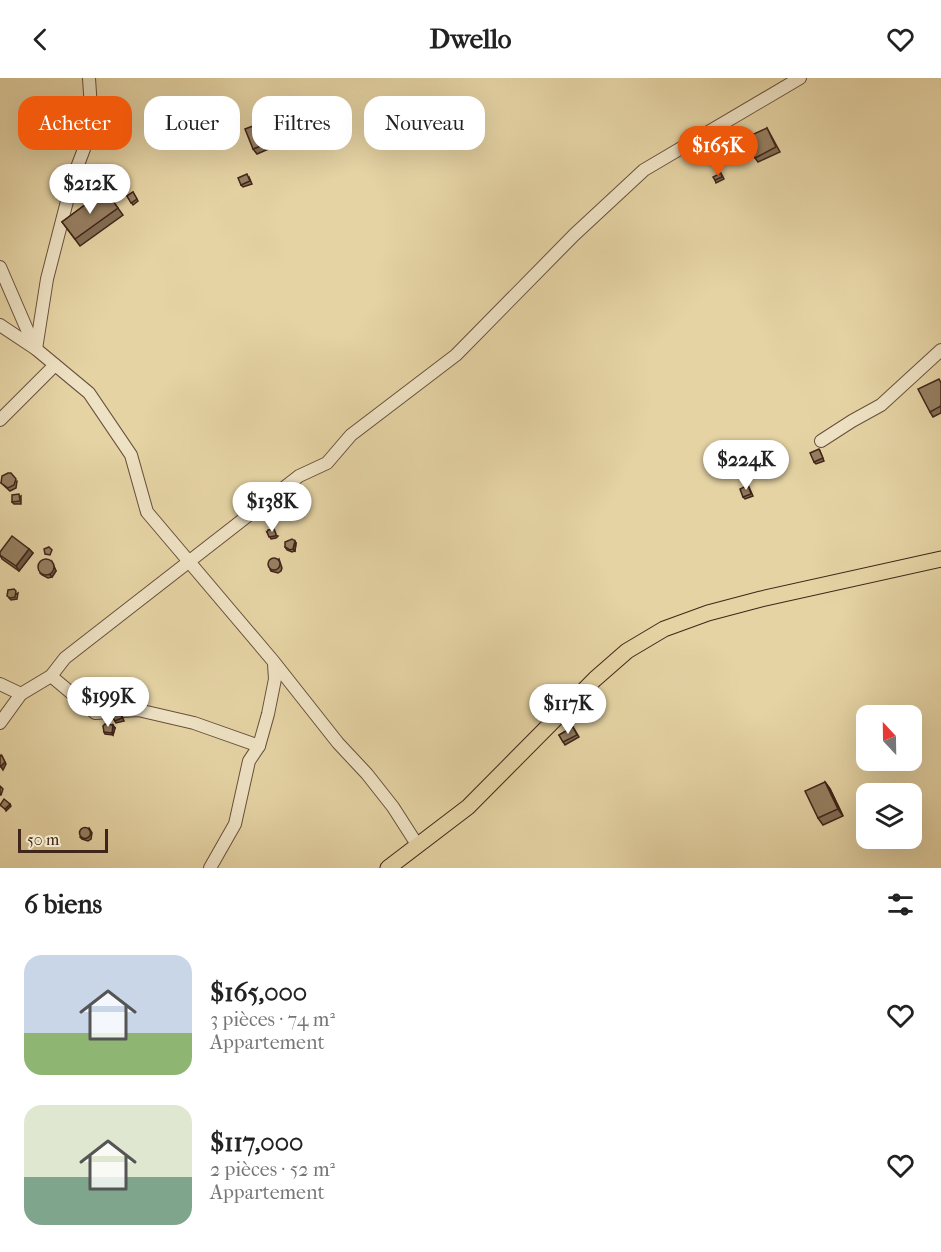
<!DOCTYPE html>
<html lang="fr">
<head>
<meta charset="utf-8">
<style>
	:root { --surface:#fff; --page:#f6f6f6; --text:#222; --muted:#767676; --accent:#ea580c }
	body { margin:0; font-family:"IM FELL French Canon",serif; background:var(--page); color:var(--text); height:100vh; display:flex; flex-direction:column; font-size:22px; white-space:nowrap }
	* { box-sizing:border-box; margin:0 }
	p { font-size:20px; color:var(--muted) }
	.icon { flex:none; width:33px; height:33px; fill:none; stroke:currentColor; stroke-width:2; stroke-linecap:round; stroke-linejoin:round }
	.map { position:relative; height:790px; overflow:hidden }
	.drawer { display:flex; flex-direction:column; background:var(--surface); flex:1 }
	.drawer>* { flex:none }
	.guide { position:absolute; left:18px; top:18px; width:600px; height:54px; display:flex; gap:12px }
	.needle { width:39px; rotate:338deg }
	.tools { position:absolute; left:856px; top:627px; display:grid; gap:12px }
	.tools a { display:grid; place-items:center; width:66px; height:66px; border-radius:12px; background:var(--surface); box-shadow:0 6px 24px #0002; font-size:30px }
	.scale { position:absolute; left:18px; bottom:15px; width:90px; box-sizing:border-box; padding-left:6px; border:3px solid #402519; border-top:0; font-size:16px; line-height:21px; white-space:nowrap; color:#402519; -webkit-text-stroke:4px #eee2c4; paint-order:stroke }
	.price { position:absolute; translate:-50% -51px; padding:0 14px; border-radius:21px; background:#fff; color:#222; font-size:20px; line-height:39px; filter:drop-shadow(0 2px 3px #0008) }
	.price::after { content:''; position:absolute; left:50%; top:36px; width:18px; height:14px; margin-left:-9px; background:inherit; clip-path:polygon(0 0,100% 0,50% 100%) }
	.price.selected { background:var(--accent); color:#fff }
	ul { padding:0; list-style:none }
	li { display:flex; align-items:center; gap:18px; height:150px; padding:0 24px }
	li span { display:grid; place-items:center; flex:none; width:168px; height:120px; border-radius:18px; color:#555 }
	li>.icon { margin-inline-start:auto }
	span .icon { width:72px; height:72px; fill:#fffc; stroke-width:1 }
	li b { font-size:26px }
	h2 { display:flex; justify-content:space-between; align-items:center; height:72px; padding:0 24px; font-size:26px }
	.chip { padding:0 21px; border-radius:18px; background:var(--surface); box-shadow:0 6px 24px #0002; font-size:21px; line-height:54px }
	.chip.selected { background:var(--accent); color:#fff }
	header { display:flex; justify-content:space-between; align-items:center; height:78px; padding:0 24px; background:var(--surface); font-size:27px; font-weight:700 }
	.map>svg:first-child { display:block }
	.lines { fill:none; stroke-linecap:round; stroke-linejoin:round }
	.minor-casing { stroke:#69503c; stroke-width:14 }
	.major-casing { stroke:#402519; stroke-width:17 }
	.minor { stroke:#eee2c4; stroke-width:12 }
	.major { stroke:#e5d3a4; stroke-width:15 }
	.wall { fill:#816d53; stroke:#402519; stroke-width:1.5 }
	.shaded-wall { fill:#695944; stroke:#402519; stroke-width:1.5 }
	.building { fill:#967f61; stroke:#402519; stroke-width:1.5 }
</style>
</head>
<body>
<header><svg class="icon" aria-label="back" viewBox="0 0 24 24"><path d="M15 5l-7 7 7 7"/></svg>Dwello<svg class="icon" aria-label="heart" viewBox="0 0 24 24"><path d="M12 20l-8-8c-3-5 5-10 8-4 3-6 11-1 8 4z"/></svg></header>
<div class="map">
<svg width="941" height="790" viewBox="0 0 941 790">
	<rect width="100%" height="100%" fill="#e5d3a4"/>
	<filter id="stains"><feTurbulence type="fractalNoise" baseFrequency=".00333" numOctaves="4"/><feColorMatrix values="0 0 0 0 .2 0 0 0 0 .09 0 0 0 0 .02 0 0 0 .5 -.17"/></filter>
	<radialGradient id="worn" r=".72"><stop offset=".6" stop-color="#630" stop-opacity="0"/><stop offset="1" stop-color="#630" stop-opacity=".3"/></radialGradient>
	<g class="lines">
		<g class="minor-casing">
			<g id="minor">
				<polyline points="0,189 35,270"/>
				<polyline points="0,247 36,271 89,315 131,377 147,434 274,584 338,665 367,696 393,729 418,768"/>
				<polyline points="36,271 47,201 73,100 87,63 91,31 89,0"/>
				<polyline points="0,342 55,287"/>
				<polyline points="821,363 852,343 881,327 941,272"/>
				<polyline points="51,598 95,635 138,632 194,645 259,668"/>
				<polyline points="0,606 21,616"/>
				<polyline points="0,645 21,616 51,598 65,580 299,398 327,385 351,357 456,277 574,157 644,92 800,0"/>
				<polyline points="210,790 235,746 249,683 259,668 268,636 275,601 274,586"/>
			</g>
		</g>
		<g class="major-casing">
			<polyline id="major" points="388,790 468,729 595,601 627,573 664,551 708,535 761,521 941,481"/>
		</g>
		<use href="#minor" class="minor"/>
		<use href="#major" class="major"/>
	</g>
	<g class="wall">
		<polygon points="269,42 272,47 280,66 257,76 253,71"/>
		<polygon points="767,50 780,74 758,84 755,80"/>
		<polygon points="722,97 724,101 716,105 715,102"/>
		<polygon points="249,99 252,106 243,109 241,107"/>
		<polygon points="105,112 123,137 80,168 62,144"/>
		<polygon points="133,114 138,123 133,127 127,118"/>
		<polygon points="941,304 941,335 933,339 930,334"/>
		<polygon points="820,373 824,383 816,386 814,384"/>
		<polygon points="17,403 16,410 10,413 1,405"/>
		<polygon points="749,409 753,418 745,421 743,419"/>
		<polygon points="21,418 21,426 14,426 12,424"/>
		<polygon points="267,454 278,458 276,460 271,461"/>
		<polygon points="296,465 295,473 292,474 287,472 285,469"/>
		<polygon points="29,471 33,475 19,493 2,481 0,477 0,474"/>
		<polygon points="279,481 282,490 281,493 278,495 271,493 270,491"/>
		<polygon points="52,484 56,493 52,499 48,500 42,497 40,495"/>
		<polygon points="18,515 17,521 11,522 9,520"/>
		<polygon points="120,633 124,643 116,645 112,638"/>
		<polygon points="573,649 579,659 565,667 559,657"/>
		<polygon points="115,650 113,657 105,656 104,654"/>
		<polygon points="825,704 830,711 843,738 823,747 818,740"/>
		<polygon points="89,750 92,755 91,761 88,763 82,761 80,759"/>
	</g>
	<g class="shaded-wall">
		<polygon points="269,42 272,47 280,66 277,62"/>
		<polygon points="295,463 296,465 295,473 293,471"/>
		<polygon points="29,471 33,475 19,493 16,488"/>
		<polygon points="52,484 56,493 52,499 50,497"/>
		<polygon points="113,647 115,650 113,657 112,655"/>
		<polygon points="2,678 6,686 3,692 1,689"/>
		<polygon points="825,704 830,711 843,738 838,731"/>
		<polygon points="10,726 11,728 6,733 5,731"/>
	</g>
	<g class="building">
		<polygon points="269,42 277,62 253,71 245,51"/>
		<polygon points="767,50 776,69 755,80 745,60"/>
		<polygon points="721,95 722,99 715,102 713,99"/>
		<polygon points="247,96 250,103 241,107 238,100"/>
		<polygon points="105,112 118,130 75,161 62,144"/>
		<polygon points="133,114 137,121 131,125 127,118"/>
		<polygon points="939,301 941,305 941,328 930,334 918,311"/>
		<polygon points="819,371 823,380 814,384 810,375"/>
		<polygon points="8,395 11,395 16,401 14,407 8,410 1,405 2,398"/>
		<polygon points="748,407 751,416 743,419 740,411"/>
		<polygon points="19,416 20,423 12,424 12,417"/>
		<polygon points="274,451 276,456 275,458 269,459 267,454 268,452"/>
		<polygon points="12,458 29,471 16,488 0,477 0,474"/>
		<polygon points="292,461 295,463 293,471 290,472 285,469 285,464"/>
		<polygon points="49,469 52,472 50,477 45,476 44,471"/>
		<circle cx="274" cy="486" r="6"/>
		<circle cx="46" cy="489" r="8"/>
		<polygon points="14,511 16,513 15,519 10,520 7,518 8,512"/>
		<polygon points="120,633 122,640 115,643 112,638 112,635"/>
		<polygon points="105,646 113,647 112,655 104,654 103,648"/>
		<polygon points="573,649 577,657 563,664 559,657"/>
		<polygon points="0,677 2,678 5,684 0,689"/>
		<polygon points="825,704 838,731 818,740 805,713"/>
		<polygon points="0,708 3,711 1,717 0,717"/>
		<polygon points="4,721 10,726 5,731 0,727"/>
		<circle cx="85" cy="755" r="5.5"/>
	</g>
	<rect width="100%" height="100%" filter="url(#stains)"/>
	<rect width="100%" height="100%" fill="url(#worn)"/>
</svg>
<div class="tools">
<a><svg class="needle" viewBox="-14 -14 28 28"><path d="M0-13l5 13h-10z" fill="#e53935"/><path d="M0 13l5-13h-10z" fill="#767676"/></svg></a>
<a><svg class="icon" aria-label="layers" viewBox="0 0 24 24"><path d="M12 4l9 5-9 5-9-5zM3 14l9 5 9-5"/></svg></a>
</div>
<div class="scale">50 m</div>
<b class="price selected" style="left:718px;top:99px">$165K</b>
<b class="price" style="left:90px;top:137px">$212K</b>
<b class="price" style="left:746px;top:413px">$224K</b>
<b class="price" style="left:272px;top:455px">$138K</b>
<b class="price" style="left:108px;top:650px">$199K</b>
<b class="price" style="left:568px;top:657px">$117K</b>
<div class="guide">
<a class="chip selected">Acheter</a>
<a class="chip">Louer</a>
<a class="chip">Filtres</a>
<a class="chip">Nouveau</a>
</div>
</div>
<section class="drawer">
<h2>6 biens<svg class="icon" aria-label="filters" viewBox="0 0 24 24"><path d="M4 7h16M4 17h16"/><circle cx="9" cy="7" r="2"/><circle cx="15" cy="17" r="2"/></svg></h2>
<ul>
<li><span style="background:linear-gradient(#c9d6e8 65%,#8fb573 0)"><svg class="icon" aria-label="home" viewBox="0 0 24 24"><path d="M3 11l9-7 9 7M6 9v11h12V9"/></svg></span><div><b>$165,000</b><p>3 pièces · 74 m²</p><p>Appartement</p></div><svg class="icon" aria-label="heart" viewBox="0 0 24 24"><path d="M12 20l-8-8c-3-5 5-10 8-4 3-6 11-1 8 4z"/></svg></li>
<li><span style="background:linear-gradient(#dfe7d0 60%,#7fa58c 0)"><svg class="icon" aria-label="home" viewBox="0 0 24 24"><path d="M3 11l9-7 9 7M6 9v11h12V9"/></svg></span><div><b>$117,000</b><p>2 pièces · 52 m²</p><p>Appartement</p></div><svg class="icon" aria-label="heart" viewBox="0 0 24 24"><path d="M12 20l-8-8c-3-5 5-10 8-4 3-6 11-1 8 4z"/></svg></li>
</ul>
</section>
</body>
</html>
